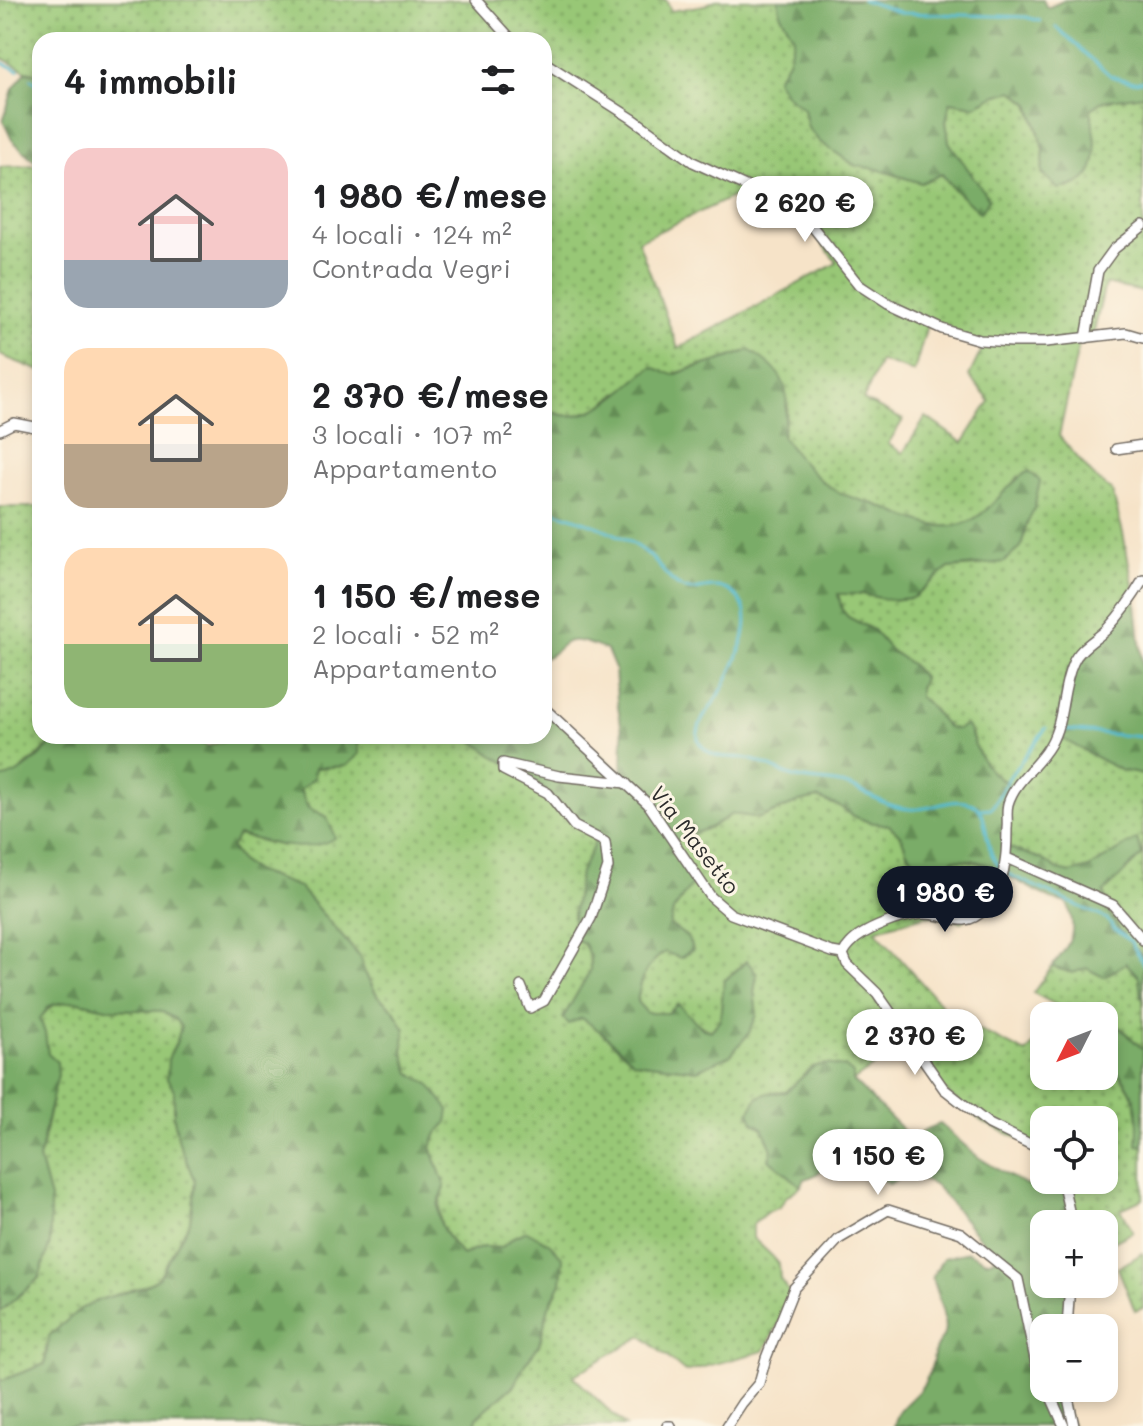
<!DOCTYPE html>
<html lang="it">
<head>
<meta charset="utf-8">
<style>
	:root { --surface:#fff; --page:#f6f6f6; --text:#202124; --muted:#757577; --accent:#111827 }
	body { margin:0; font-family:Mali,sans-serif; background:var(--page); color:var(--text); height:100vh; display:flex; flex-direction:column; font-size:30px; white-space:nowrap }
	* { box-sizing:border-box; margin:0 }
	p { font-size:26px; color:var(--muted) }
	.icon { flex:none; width:44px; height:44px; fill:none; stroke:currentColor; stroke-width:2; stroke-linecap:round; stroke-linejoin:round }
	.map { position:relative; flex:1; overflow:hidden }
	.drawer { position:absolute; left:32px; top:32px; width:520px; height:712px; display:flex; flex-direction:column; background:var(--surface); border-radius:24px; box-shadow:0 4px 12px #0003 }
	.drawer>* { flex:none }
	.needle { width:52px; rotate:228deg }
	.buttons { position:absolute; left:1030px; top:1002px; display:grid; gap:16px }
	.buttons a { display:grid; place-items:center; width:88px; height:88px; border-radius:16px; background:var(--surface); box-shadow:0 4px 12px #0003; font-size:40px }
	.price { position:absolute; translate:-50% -68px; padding:0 18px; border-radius:28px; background:#fff; color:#222; font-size:26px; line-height:52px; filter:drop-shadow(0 2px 4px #0008) }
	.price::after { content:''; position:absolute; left:50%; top:48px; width:24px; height:18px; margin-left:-12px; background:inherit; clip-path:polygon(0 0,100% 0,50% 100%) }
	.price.on { background:var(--accent); color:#fff }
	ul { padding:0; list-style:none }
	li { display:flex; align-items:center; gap:24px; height:200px; padding:0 32px }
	li span { display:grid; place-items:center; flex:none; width:224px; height:160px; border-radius:24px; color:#555 }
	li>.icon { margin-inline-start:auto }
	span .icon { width:96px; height:96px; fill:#fffc; stroke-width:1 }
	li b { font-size:34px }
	h2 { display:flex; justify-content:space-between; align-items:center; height:96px; padding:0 32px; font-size:34px }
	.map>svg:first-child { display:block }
	.grass { fill:url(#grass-dots); stroke:#627950; stroke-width:2; fill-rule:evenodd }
	.forest { fill:url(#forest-firs); stroke:#526c49; stroke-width:2 }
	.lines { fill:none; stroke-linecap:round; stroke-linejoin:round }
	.stream { stroke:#51b9ce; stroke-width:3 }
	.street-casing { stroke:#726b62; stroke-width:12 }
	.street { stroke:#fff; stroke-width:9 }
	.labels { text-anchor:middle; stroke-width:6; stroke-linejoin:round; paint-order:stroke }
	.street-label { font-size:22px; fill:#2b2b2b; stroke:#fcf5e5 }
</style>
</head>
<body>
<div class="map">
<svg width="1143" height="1426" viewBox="0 0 1143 1426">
	<defs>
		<pattern id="grass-dots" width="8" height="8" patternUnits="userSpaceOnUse" patternTransform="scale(2)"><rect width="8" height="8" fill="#98c776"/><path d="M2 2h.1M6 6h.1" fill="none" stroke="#7ca261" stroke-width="1.8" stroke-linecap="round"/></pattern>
		<pattern id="forest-firs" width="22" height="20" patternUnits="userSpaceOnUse" patternTransform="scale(2)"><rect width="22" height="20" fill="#7aac67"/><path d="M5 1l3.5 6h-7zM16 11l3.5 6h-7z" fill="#648c55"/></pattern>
	</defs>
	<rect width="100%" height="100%" fill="#fcf5e5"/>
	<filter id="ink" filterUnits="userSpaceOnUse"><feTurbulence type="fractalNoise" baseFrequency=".0125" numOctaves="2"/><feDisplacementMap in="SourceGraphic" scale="16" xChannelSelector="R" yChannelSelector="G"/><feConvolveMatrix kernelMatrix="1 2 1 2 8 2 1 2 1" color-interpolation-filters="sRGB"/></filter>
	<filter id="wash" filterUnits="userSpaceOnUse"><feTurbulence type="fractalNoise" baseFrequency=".006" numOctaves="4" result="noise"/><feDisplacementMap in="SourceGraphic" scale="32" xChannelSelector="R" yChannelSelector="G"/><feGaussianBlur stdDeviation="1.8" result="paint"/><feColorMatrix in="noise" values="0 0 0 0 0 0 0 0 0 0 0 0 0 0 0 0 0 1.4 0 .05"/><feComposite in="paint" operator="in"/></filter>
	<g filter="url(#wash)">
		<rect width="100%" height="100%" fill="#f6e3c8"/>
		<g class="grass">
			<path d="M0,0H666L671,11L705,5L716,0H778L781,15L794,37L788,61L786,95L804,109L808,128L820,142L856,166L877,169L921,183L941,174L956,191L979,212L961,161L949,142L946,122L950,102L975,106L994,96L1013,91L1029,104L1044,149L1042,172L1091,109L1102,101L1143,95V292L1105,284L1093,336L1080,339L1059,436L1095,478L1112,491L1123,533L1135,595L1087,752L1120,770L1143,775V957L1120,931L1107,910L1104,891L1142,855L1137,840L1089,868L1071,873L1058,870L1041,859L1004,846L1012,786C989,775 977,757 971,732L948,728L926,702L918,697L919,688L923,678L912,665L890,650L873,630L848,617L842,610L838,593L862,594L889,600L912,598L949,568L980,566L1021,547L1026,526L1034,508L1018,477C1004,493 988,513 968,522C939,535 906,516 879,506C864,500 846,498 833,489C812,476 796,456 782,436L788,407L749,350L732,358L695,367L618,393L597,409L576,415H562L544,408V312L547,308L549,288L544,282V40H40V74L26,71L0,57ZM749,189L781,204L805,222L837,263L678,348L638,241ZM927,325L984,345L969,376L990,401L963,443L926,417L903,453L888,444L903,420L863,400L880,361L914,372Z"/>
			<polygon points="39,165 40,166 40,371 0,355 0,167"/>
			<polygon points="0,507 40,507 40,736 58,736 47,748 14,776 0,779"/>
			<path d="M356,736H467L491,754L533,779L578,823L598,833L591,851L573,937C574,937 584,944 584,945C597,962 585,999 582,1018L601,1032L634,1062L697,1070L730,1055L757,1015L754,992L757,974L746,961L724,981L720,1020L711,1031C703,1029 701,1025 694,1021C680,1013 662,1013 647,1013L637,1002C644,960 655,959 687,937L670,925L673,911L694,881L670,843L711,827L732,814L760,818L799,802L818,798L841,807L851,815L869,822L889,825L901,836L907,853L921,868L940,877L947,873L953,859C972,860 985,864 1001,874L996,894L962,922L927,915L875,930L949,1014L959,1012L975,1028L1026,1053L1044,1031V1076H1104V1058H1106C1133,1091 1141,1101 1138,1145L1143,1146V1199L1121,1209L1133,1232L1104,1247V1224H1071L1057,1180H1104V1120H1044V1159L1028,1143L981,1121L936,1084L907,1043L853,1081L813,1067L786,1092L768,1093L753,1122L763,1128L773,1150L769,1159L801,1186L786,1197L780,1207L767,1212L753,1224V1238L772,1256L779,1264L780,1279L793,1297L764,1351L685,1372L642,1336L573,1376L625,1426H475L477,1417L514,1385L525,1364L539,1345L549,1306L561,1283L515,1236L501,1248L483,1247L462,1255C441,1231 433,1218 445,1187L431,1147L437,1133L447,1123L428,1083L410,1073L403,1052L405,1030L394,1010L378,996L364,971L360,957L299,887L257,872L241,862L231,847L237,835L282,846L327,817L308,808L300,790L315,768L346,766L358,739Z"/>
			<path d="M1126,963L1139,977L1141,997L1143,999V1049C1132,1040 1117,1022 1104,1019V1016H1056L1062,1008L1033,993L1052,967L1073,973L1086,968L1104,977Z"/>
			<path d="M75,1001L111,1009L161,1011L175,1019L182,1027L167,1078L174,1090V1119L179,1142L195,1182L190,1221L158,1279L145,1286L99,1300L46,1345L45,1364L0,1381V1312L39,1278L50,1242V1199L39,1159L52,1100L45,1033L40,1019C51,1003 56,1003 75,1001Z"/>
			<polygon points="1143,1253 1143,1308 1135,1311 1118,1268"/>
		</g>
		<g class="forest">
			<path d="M778,0H1043L1047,8L1065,0H1143V95L1102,101L1091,109C1093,132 1106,173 1077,184C1071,187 1064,188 1058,189L1042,173L1044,149L1030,104L1013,91L994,96L975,106L950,102L946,122L949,142L989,199L980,213L956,191L942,174L921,183L877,169L856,166L820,142L808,128L804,109L786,95L776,79L788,61L794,37L781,15Z"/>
			<polygon points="26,71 40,74 40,166 12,140 3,121 13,89"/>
			<path d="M749,350C790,375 791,391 782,436C796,456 812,476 833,489C846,498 864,500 879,506C906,516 939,535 968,522C992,511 1006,484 1029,471L1040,481L1034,508L1026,526L1021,547L1004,562L949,568L912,598L889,600L862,594H838L842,610L848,617L873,630L890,650L912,665L923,678L919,688V697L926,702L948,728L957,729L966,725C971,731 971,736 974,743C983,764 991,776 1012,786L1004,846L1041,859L1058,870L1071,873L1089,868L1137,839L1142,855L1104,892L1107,910L1120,931L1143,957V999L1141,997L1139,977L1126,963L1104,977L1086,968L1073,973L1052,967C1070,944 1079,932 1067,903L1051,899L985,864L972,860L953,859L948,873L941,877L921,868L907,852L901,836L889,825L869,822L851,815L841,807L818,798L799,802L760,818L732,814L711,827L670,843L694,881L673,911L670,925L687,937L693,950L680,958L665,952C645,965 641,979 637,1002L647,1013H668L678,1004L703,1029L711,1031L720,1020L724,981L747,961L757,974L754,992L757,1015L749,1033L731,1055L697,1070L634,1062L601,1032L582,1018L568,1024L563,1018L590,971V957L584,944L573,937V914L580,872L591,851L598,833L578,823L533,779L491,754L467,736H544V707L622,773L623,736L617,701L615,669L607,650C596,647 578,637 567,642C558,647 554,655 544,658V408C550,410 556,414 562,415C598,421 626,385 652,367L674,375C699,365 725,361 749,350Z"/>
			<polygon points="1135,595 1143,672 1143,775 1120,770 1055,735 1068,668"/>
			<path d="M58,736H187L208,746L224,741L228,736H356L358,739L359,754L346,766L315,768L314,778L300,790L308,808L327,817L335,838C303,856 271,842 238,835L231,848L241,862L257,872L299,887L360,957L364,971L377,995L394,1010L405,1030L403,1052L410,1073L428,1083L449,1110L447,1123L437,1133L431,1147L445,1187C443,1193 439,1200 438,1206C437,1226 450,1242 462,1255L483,1247L501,1248L515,1236L527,1231L550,1244L563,1258L561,1283L549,1306L539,1345L525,1364L514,1385L477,1417L475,1426H0V1381L45,1364L49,1336L80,1309L99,1300L145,1286L158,1279L190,1221L195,1182L179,1142L174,1119V1090L167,1079L168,1059L176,1043L181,1027L175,1019L161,1011L111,1009L75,1001L59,1003L49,1006L40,1019L45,1033L48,1054L57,1062L58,1075L46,1123L39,1159L50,1199V1243L39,1278L0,1312V779C23,775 43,754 58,736Z"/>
			<path d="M1104,1019C1117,1022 1132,1040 1143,1049V1146L1137,1145C1141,1105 1134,1085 1104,1058Z"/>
			<path d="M826,1064L845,1067L853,1074V1081L914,1141L924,1130L940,1124L978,1157L1007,1175L1034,1189L1044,1169V1180H1057L1067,1200L1071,1224H1044V1284H1072L1067,1328H1044V1388H1063V1400L1072,1426H894C899,1406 906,1405 919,1391C929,1379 933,1365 935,1350C937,1343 942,1340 944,1334C948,1319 936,1293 932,1278L943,1258L968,1252L986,1261L997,1258L936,1186L910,1173L889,1184L851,1159L838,1157L815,1175L805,1179L801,1186L769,1159L772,1150L763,1128L753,1122L749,1112L758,1097L768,1093L786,1092L813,1067Z"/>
		</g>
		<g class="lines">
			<g class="stream">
				<polyline points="863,0 902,13 1026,17 1040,21"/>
				<polyline points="1056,27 1111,76 1133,82 1143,81"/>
				<polyline points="0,62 18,70"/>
				<polyline points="31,79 40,86"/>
				<path d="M544,508C578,519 615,530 644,551C659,562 667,581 683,588C694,593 702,587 713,587C725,586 737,594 742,604C755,628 731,673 719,695C712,707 700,718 698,732C697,738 699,744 704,748C717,761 733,755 749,759C765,763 779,772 794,777C812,782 831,780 848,786C869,793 887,808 910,809C930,811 950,797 970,803C995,811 977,855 1008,874L1107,919L1113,928L1131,942L1143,964"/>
				<polyline points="1065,730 1143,737"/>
				<polyline points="979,809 992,808 1010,776 1046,728"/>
			</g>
		</g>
	</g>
	<g filter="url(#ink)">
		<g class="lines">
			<g class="street-casing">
				<g id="street">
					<polyline points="476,0 512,40"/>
					<polyline points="544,62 633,119 693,162 789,206 808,221 859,285 888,304 942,329 980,340 1012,342 1046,342 1126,333 1143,338"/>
					<polyline points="1086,338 1098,271 1114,249 1143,226"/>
					<polyline points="0,430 14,423 40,428"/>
					<polyline points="1116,449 1143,445"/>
					<polyline points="544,708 648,804 711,897 731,914 832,952 843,954"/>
					<polyline points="1007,858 1113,905 1143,940"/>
					<path d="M843,954C845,950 847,947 850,944C863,929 903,915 922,914C947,912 962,932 985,909C1005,888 1007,856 1007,829C1008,821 1006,812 1008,804C1015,780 1038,766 1050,745C1065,719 1061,689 1073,663C1079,648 1096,640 1107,629C1121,614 1133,597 1143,580"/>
					<polyline points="843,954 847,964 877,993 944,1089 989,1124 1040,1149 1044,1155"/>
					<polyline points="521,986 530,1008 544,1001 591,918 608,867 605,842 574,826 548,793 503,770 503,763 559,776 626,783"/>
					<polyline points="1060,1180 1063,1184 1072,1224"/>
					<polyline points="1067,1328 1070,1284"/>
					<polyline points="1047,1388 1064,1426"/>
					<polyline points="1066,1388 1074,1426"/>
					<polyline points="667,1426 671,1426"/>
					<polyline points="727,1426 742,1403 759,1383 766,1358 794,1288 839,1239 888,1210 961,1233 1018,1279 1036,1364 1044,1382"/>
				</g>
			</g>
			<use href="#street" class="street"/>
		</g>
	</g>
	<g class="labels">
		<g class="street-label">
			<text transform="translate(695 840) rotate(52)" y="8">Via Masetto</text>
		</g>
	</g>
</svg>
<div class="buttons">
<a><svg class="needle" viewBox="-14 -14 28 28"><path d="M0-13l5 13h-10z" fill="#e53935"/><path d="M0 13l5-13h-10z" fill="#757577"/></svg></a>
<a><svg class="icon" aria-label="locate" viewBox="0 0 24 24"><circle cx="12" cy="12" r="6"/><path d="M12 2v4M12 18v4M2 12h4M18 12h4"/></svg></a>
<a>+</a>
<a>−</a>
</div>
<b class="price" style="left:805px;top:244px">2 620 €</b>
<b class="price on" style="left:945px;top:934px">1 980 €</b>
<b class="price" style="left:915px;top:1077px">2 370 €</b>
<b class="price" style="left:878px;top:1197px">1 150 €</b>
<section class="drawer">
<h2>4 immobili<svg class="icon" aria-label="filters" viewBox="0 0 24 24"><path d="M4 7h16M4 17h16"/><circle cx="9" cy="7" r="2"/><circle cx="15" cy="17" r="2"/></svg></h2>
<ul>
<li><span style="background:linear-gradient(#f6c9c9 70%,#9aa5b1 0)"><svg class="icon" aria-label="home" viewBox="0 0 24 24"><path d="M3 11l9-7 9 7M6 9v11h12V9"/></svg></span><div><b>1 980 €/mese</b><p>4 locali · 124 m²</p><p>Contrada Vegri</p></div></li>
<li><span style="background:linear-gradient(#ffd9b3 60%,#b9a48a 0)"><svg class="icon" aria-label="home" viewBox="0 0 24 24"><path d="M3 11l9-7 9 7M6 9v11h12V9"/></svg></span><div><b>2 370 €/mese</b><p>3 locali · 107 m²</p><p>Appartamento</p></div></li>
<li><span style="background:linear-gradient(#ffd9b3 60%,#8fb573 0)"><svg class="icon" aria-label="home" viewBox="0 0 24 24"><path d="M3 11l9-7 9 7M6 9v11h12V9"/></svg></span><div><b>1 150 €/mese</b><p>2 locali · 52 m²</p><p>Appartamento</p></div></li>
</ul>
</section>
</div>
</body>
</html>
